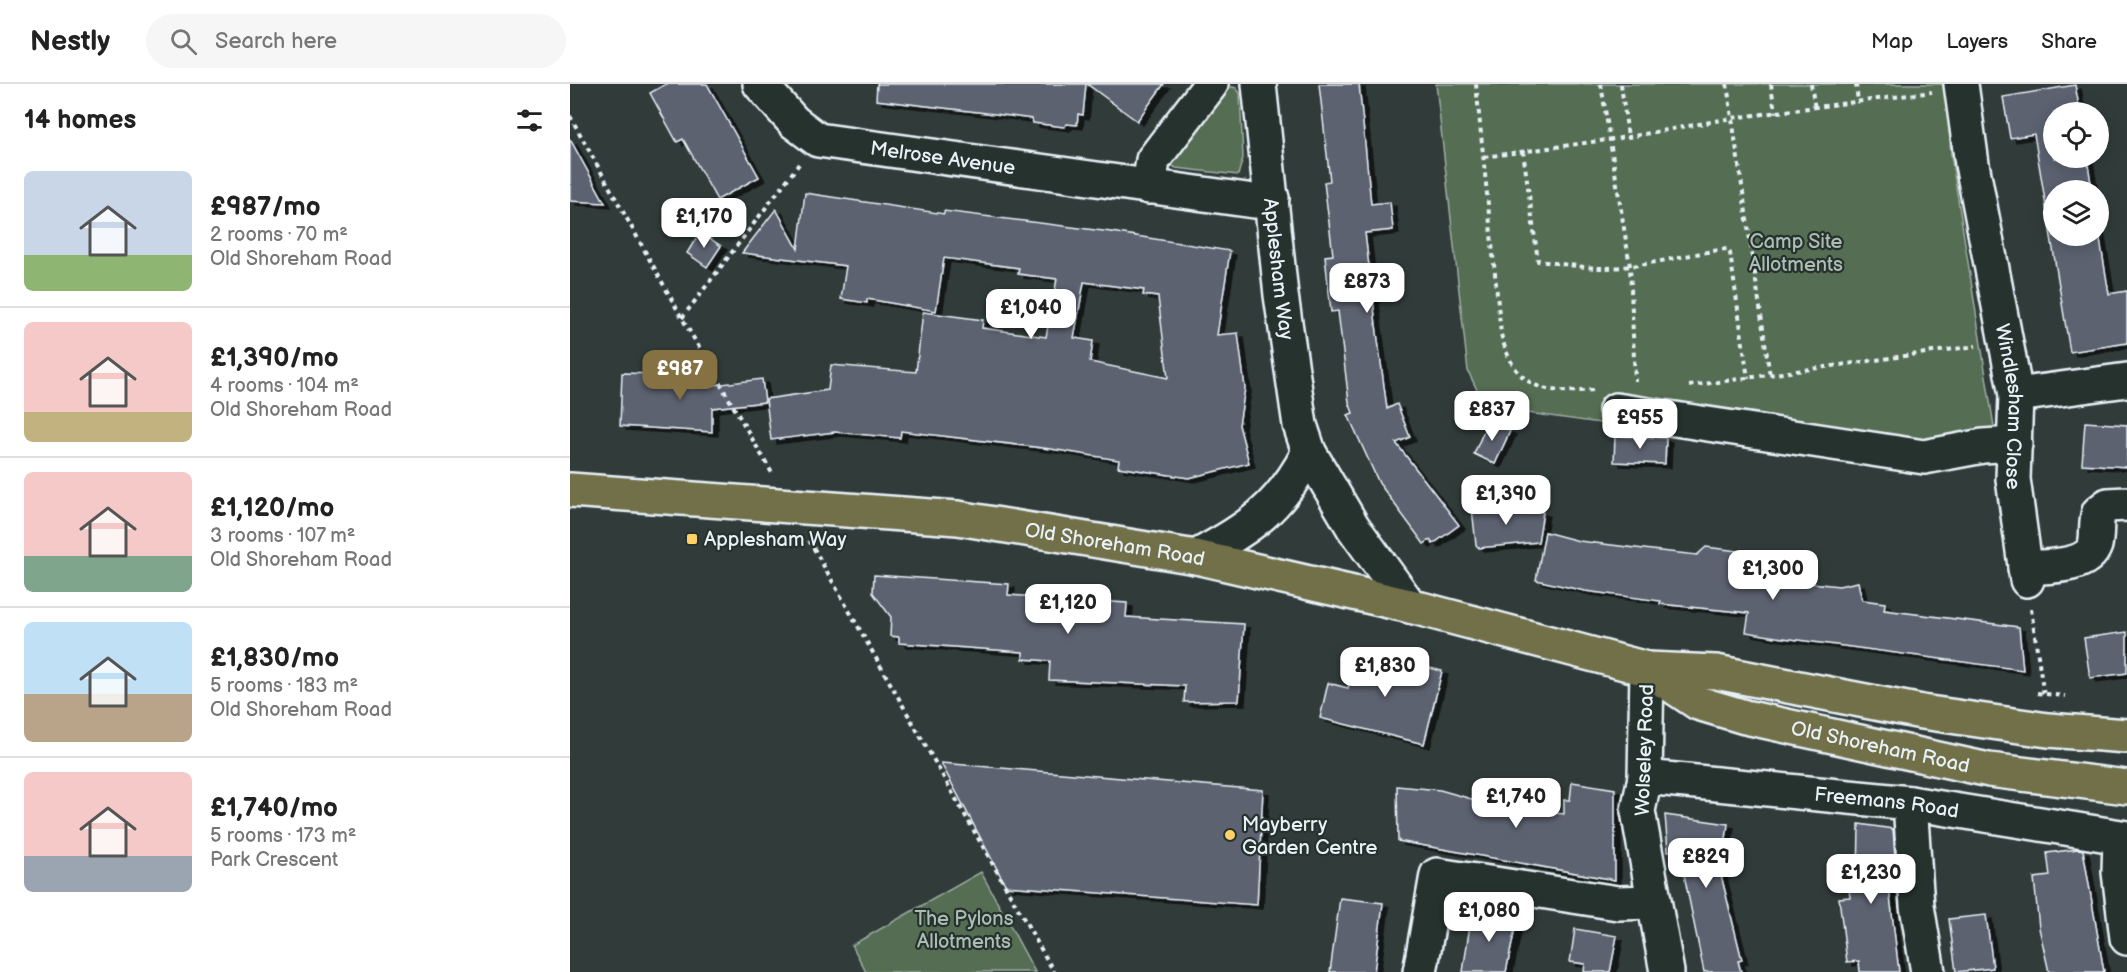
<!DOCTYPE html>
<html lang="en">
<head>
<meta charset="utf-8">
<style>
	:root { --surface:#fff; --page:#f6f6f6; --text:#222; --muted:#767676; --line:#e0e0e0; --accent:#857141 }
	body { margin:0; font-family:"Balsamiq Sans",sans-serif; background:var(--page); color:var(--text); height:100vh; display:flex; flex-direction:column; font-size:22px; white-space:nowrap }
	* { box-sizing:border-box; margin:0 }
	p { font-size:20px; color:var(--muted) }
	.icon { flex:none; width:33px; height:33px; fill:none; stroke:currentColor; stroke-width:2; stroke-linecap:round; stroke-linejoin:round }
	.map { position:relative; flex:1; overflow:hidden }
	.details { display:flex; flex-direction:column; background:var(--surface); width:570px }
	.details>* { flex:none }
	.buttons { position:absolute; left:1473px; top:18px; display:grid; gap:12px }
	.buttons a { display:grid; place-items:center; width:66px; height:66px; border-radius:50%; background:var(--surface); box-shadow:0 3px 15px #0003; font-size:30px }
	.price { position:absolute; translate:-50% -51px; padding:0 14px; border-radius:12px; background:#fff; color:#222; font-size:20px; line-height:39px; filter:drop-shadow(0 2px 3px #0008) }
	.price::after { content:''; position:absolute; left:50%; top:36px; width:18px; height:14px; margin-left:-9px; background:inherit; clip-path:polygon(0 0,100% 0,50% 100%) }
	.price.on { background:var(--accent); color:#fff }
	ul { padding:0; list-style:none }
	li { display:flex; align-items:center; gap:18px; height:150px; padding:0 24px }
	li+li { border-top:2px solid var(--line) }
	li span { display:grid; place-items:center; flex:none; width:168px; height:120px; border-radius:9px; color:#555 }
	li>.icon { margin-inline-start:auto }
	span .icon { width:72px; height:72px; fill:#fffc; stroke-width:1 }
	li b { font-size:26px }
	h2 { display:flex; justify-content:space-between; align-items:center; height:72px; padding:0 24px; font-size:26px }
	header { display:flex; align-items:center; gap:36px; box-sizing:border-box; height:84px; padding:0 30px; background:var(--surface); border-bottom:2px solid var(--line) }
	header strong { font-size:28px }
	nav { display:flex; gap:33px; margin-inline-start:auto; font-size:21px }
	.search { width:420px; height:54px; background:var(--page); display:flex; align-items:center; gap:15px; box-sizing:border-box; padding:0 21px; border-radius:33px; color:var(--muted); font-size:22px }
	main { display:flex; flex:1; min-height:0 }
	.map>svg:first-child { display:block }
	.green { fill:#556d53; stroke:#9eafa6; stroke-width:1.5 }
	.building { fill:#5b6270; stroke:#e8f1f8; stroke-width:1.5; fill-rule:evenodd; filter:url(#shadow) }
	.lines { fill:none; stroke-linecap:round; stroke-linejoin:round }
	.minor-casing { stroke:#e8f1f8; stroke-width:38 }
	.major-casing { stroke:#e8f1f8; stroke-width:38 }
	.path { stroke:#e8f1f8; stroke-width:4; stroke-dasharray:4.5 4.5; stroke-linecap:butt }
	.minor { stroke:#26332d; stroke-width:33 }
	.major { stroke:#71704a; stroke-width:33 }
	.poi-dot { fill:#ffd166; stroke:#26332d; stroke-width:2 }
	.labels { text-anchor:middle; stroke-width:4.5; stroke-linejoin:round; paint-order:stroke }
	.street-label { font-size:20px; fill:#e8f1f8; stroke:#26332d }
	.park-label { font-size:20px; fill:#adbcb6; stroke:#26332d }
	.poi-label { font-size:20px; fill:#e8f1f8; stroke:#26332d; text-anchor:start }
</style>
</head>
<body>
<header>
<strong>Nestly</strong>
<div class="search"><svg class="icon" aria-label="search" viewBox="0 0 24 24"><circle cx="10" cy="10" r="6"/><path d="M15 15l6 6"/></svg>Search here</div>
<nav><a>Map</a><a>Layers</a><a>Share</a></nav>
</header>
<main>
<section class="details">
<h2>14 homes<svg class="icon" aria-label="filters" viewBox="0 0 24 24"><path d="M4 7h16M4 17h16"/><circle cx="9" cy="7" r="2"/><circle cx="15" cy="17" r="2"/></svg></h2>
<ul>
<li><span style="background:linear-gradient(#c9d6e8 70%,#8fb573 0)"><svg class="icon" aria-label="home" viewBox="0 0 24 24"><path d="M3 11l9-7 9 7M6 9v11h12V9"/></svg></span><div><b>£987/mo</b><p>2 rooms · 70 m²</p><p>Old Shoreham Road</p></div></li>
<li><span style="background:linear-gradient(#f6c9c9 75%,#c2b280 0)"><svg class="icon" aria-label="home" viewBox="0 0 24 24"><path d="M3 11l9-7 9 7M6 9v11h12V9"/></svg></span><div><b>£1,390/mo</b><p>4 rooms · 104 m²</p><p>Old Shoreham Road</p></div></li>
<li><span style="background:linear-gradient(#f6c9c9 70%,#7fa58c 0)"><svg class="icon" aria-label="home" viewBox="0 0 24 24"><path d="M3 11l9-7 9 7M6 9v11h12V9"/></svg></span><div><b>£1,120/mo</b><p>3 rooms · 107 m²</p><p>Old Shoreham Road</p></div></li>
<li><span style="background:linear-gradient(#bfe0f5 60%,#b9a48a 0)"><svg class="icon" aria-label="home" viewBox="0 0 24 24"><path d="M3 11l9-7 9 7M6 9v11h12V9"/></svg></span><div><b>£1,830/mo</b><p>5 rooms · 183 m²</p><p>Old Shoreham Road</p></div></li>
<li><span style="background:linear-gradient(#f6c9c9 70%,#9aa5b1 0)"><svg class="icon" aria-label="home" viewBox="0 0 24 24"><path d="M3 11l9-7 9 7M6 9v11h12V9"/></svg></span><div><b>£1,740/mo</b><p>5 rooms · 173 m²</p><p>Park Crescent</p></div></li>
</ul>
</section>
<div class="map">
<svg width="1557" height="888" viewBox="0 0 1557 888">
	<defs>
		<filter id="shadow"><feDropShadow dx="6" dy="4" stdDeviation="0" flood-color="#0009"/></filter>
	</defs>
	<rect width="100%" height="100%" fill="#313c3a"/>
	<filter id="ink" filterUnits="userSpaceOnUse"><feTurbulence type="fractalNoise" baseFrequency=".0167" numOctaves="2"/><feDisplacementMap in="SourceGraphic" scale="12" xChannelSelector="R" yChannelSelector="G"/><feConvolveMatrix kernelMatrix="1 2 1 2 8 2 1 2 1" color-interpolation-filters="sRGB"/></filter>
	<g filter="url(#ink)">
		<g class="green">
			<polygon points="866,0 1376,0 1381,71 1425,349 1365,359 1039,313 1037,340 921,324 910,312 898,287"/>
			<polygon points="654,1 666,4 670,9 673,74 668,91 606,84 601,81 599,75"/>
			<polygon points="411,788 465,888 296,888 282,861"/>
		</g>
		<g class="building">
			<polygon points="96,0 137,0 189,93 147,116 113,55 107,58 80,9"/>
			<polygon points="307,0 516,0 513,31 508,30 507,41 497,40 494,43 463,39 462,35 425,30 306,16"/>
			<polygon points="517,0 594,0 567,37"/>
			<polygon points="749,0 789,0 801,120 820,118 823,146 795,149 806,241 817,325 827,320 840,353 826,359 889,441 863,460 860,456 854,460 809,399 778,331 783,329 779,318 768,227 761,228 755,172 763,171 754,98 760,97"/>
			<polygon points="1505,1 1510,28 1484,28 1484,74 1517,74 1522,106 1484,106 1484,152 1528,152 1528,144 1539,210 1557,207 1557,259 1500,268 1464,50 1440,54 1433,13"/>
			<polygon points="0,55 35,119 0,117"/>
			<path d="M235,109L374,130V127L541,148L660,167L647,251L668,249L675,304L669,341L679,379L619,394L548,383L549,376L481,365L331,347L330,354L265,348L201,356L196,315L258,306L261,281L346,288L353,228L413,236L412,244L476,253L487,195L448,190L449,184L374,174L366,227L297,215V219L271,215L276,182L172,169L206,125L228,165ZM514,198L574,206L573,211L588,213L598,294L520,278L523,257L504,254Z"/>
			<polygon points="130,148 151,162 137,183 117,169"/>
			<polygon points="52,289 120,291 120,304 192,295 195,318 142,324 142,348 50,342"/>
			<polygon points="918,337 940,347 925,380 904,370"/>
			<polygon points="1515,338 1557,341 1557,383 1512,380"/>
			<polygon points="1045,352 1096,354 1095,380 1044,378"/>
			<polygon points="929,421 973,428 968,458 909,464 906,461 902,424"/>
			<polygon points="975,448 1009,457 1090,467 1127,471 1136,463 1192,470 1192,477 1205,478 1203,495 1269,502 1288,498 1292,516 1315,519 1314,526 1449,543 1453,586 1206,553 1176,548 1179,529 1090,520 1091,517 1015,507 966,496"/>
			<polygon points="304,491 439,500 438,511 557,519 556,533 674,540 669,617 614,618 615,602 479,596 480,577 453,575 453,568 329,559 329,553 320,552 321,533 303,509"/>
			<polygon points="1557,548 1557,589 1520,594 1514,554"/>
			<polygon points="788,566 872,587 854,660 750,634 758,599 778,604"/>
			<polygon points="371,679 693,706 687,821 436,802"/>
			<polygon points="1002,698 1045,705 1045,796 828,757 827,702 870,706 933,724 994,730 994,716 1000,716"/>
			<polygon points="1095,731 1158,740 1151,791 1172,876 1168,877 1171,888 1134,888 1109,766 1098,767"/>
			<polygon points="1289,740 1323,745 1326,788 1317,787 1329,888 1290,888 1289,877 1277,878 1269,814 1280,813 1278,798 1288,797"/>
			<polygon points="1508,765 1513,766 1534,888 1479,888 1469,844 1464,794 1480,792 1477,769"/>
			<polygon points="770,814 813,819 804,888 760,888"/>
			<polygon points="902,827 947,835 936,888 893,888"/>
			<polygon points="1416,831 1423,884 1386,888 1379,835"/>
			<polygon points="1005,845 1047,852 1040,888 1014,888 1015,880 1000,878"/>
		</g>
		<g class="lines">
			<g class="minor-casing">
				<g id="minor">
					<path id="s1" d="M190,0L224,38L248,56L684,117L702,114"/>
					<path id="s2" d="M689,0L711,211L730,341L739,368L783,443L840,522"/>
					<path id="s3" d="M1391,0L1402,80L1446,311L1443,395L1457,496"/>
					<polyline points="579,103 583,76 641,0"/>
					<polyline points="1446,311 1557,296"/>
					<polyline points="1046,326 1354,373 1413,362 1445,360"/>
					<path d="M626,473C680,444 710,424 739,368"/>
					<path d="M1455,484C1475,482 1517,485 1525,461C1528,450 1525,438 1529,428L1538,421L1557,420"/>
					<polyline points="1077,585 1075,693 1068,727 1097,888"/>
					<path id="s4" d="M1075,693L1340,719L1557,754"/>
					<polyline points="1340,719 1347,822 1358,888"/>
					<polyline points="1550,754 1549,788 1557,854"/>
					<polyline points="850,888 867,791 1048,819 1083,818"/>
				</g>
			</g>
			<g class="major-casing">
				<g id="major">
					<path id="s5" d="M0,406L388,434L626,473L840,522L1077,585L1146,588L1352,628L1478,646L1557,652"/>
					<path id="s6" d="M1077,585L1128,619L1175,633L1419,686L1557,703"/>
				</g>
			</g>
			<g class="path">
				<path d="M906,0L931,250C944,303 972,311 1023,306"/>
				<polyline points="1031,0 1060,182 1065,297"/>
				<polyline points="1051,0 1058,53"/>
				<polyline points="1157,0 1200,292"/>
				<polyline points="1201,0 1205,29"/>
				<polyline points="1241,0 1245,25"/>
				<polyline points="1286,0 1288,19"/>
				<polyline points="0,32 112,234 202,389"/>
				<path d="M953,67L968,177C988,179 1008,183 1028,184C1071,185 1114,170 1157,165L1160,169L1178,295"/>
				<polyline points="914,73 1058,53 1162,34 1362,8"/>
				<polyline points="112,234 229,80"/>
				<polyline points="1119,302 1406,262"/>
				<polyline points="239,456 484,888"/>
				<polyline points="1461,525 1474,612"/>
				<polyline points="1467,609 1495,612"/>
			</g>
			<use href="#minor" class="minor"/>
			<use href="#major" class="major"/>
		</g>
	</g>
	<g class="poi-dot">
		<rect x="116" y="449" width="12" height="12" rx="3"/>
		<circle cx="660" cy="751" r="6"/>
	</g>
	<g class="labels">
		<g class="street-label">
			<text dy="7" stroke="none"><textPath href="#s1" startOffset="207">Melrose Avenue</textPath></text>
			<text dy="7" stroke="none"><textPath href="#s2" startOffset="186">Applesham Way</textPath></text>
			<text dy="7" stroke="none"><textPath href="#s3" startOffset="327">Windlesham Close</textPath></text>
			<text dy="7" stroke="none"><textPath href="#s5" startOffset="548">Old Shoreham Road</textPath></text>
			<text dy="7" stroke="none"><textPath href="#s6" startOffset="249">Old Shoreham Road</textPath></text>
			<text transform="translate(1074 666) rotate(-88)" y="7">Wolseley Road</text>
			<text dy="7" stroke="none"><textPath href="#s4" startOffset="243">Freemans Road</textPath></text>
		</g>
		<g class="park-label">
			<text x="1226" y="164">Camp Site<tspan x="1226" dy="23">Allotments</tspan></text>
			<text x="394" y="841">The Pylons<tspan x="394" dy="23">Allotments</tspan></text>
		</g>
		<g class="poi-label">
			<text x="134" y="462">Applesham Way</text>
			<text x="672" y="747">Mayberry<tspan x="672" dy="23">Garden Centre</tspan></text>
		</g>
	</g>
</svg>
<div class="buttons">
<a><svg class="icon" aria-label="locate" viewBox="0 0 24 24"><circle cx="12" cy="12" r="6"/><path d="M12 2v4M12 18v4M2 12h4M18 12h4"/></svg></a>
<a><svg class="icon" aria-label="layers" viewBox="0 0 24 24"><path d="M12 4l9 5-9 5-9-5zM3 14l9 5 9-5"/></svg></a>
</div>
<b class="price" style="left:134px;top:165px">£1,170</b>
<b class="price" style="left:797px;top:230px">£873</b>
<b class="price" style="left:461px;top:256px">£1,040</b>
<b class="price on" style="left:110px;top:317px">£987</b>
<b class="price" style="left:922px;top:358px">£837</b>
<b class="price" style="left:1070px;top:366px">£955</b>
<b class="price" style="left:936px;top:442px">£1,390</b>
<b class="price" style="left:1203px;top:517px">£1,300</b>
<b class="price" style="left:498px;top:551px">£1,120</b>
<b class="price" style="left:815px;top:614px">£1,830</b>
<b class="price" style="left:946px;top:745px">£1,740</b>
<b class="price" style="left:1136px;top:805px">£829</b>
<b class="price" style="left:1301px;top:821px">£1,230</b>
<b class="price" style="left:919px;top:859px">£1,080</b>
</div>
</main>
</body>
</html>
